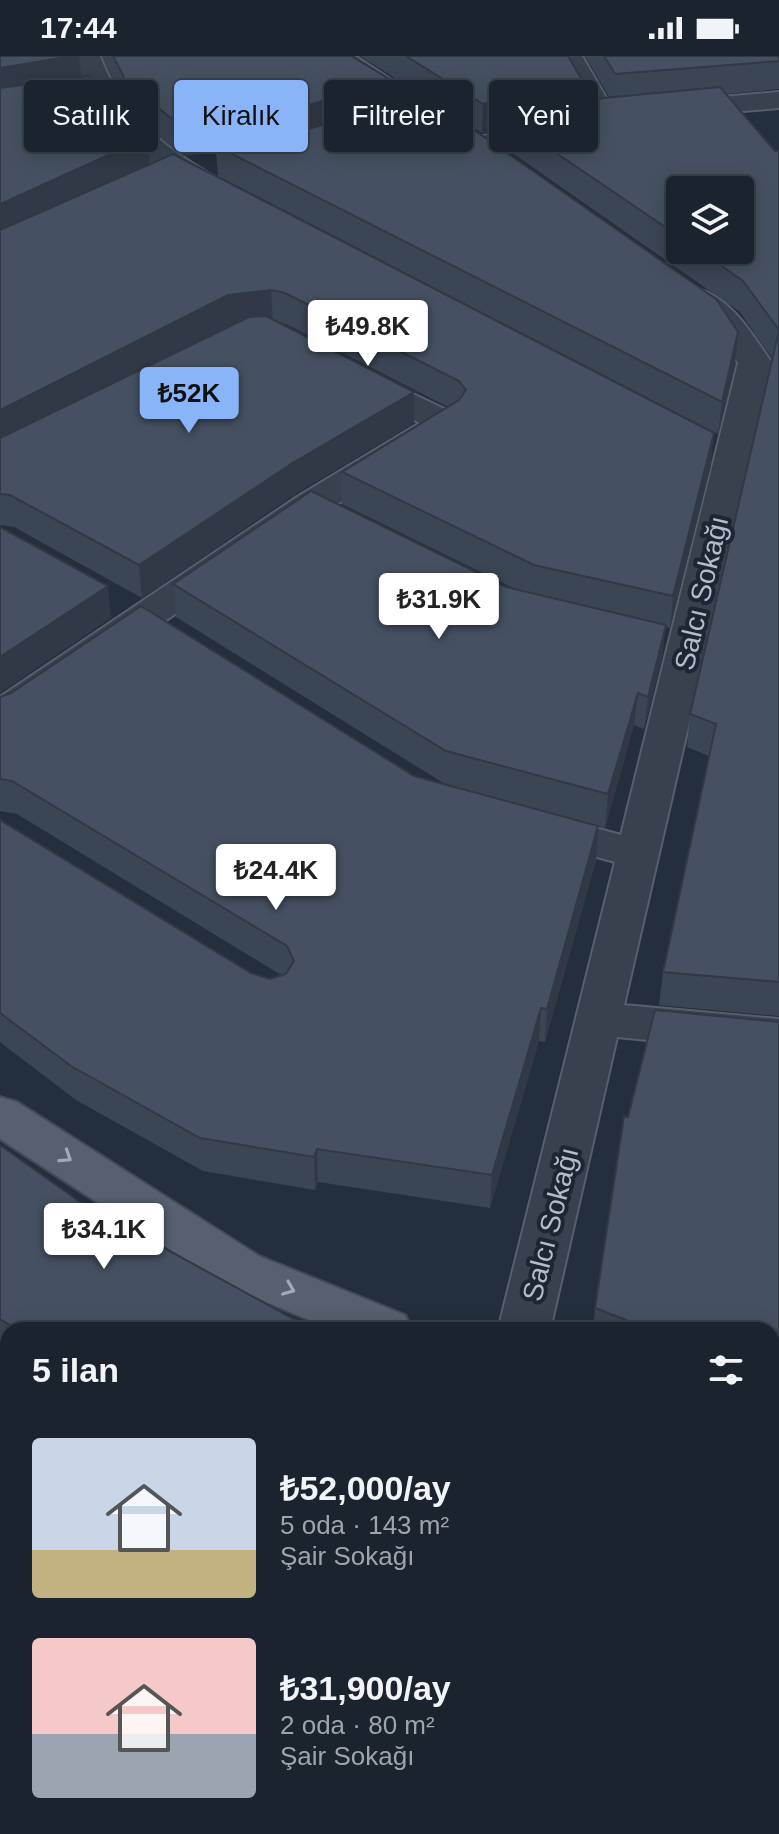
<!DOCTYPE html>
<html lang="tr">
<head>
<meta charset="utf-8">
<style>
	:root { --surface:#1b232e; --page:#282f3a; --text:#f1f3f6; --muted:#a0a4aa; --line:#39404a; --accent:#8ab4f8 }
	body { margin:0; font-family:Helvetica,sans-serif; background:var(--page); color:var(--text); height:100vh; display:flex; flex-direction:column; font-size:30px; white-space:nowrap }
	* { box-sizing:border-box; margin:0 }
	p { font-size:26px; color:var(--muted) }
	.icon { flex:none; width:44px; height:44px; fill:none; stroke:currentColor; stroke-width:2; stroke-linecap:round; stroke-linejoin:round }
	.map { position:relative; flex:1; overflow:hidden }
	.panel { position:absolute; left:0px; top:1266px; width:780px; height:512px; display:flex; flex-direction:column; background:var(--surface); border-radius:24px 24px 0 0; box-shadow:0 4px 20px #0003,0 0 0 2px var(--line) }
	.panel>* { flex:none }
	.guide { position:absolute; left:24px; top:24px; width:732px; height:72px; display:flex; gap:16px }
	.tools { position:absolute; left:666px; top:120px; display:grid; gap:16px }
	.tools a { display:grid; place-items:center; width:88px; height:88px; border-radius:8px; background:var(--surface); box-shadow:0 4px 20px #0003,0 0 0 2px var(--line); font-size:40px }
	.price { position:absolute; translate:-50% -68px; padding:0 18px; border-radius:8px; background:#fff; color:#222; font-size:26px; line-height:52px; filter:drop-shadow(0 2px 4px #0008) }
	.price::after { content:''; position:absolute; left:50%; top:48px; width:24px; height:18px; margin-left:-12px; background:inherit; clip-path:polygon(0 0,100% 0,50% 100%) }
	.price.selected { background:var(--accent); color:#111 }
	ul { padding:0; list-style:none }
	li { display:flex; align-items:center; gap:24px; height:200px; padding:0 32px }
	li span { display:grid; place-items:center; flex:none; width:224px; height:160px; border-radius:8px; color:#555 }
	li>.icon { margin-inline-start:auto }
	span .icon { width:96px; height:96px; fill:#fffc; stroke-width:1 }
	li b { font-size:34px }
	h2 { display:flex; justify-content:space-between; align-items:center; height:96px; padding:0 32px; font-size:34px }
	.tag { padding:0 28px; border-radius:8px; background:var(--surface); box-shadow:0 4px 20px #0003,0 0 0 2px var(--line); font-size:28px; line-height:72px }
	.tag.selected { background:var(--accent); color:#111 }
	.status { display:flex; justify-content:space-between; align-items:center; height:56px; padding:0 40px; background:var(--surface); direction:ltr }
	.status svg { height:22px; fill:currentColor }
	.map>svg:first-child { display:block }
	.lines { fill:none; stroke-linecap:round; stroke-linejoin:round }
	.minor-casing { stroke:#565f6c; stroke-width:4 }
	.major-casing { stroke:#414a57; stroke-width:4 }
	.minor { fill:#38414e; fill-rule:evenodd }
	.major { fill:#56606e; fill-rule:evenodd }
	.wall { fill:#3b4654; fill-rule:evenodd }
	.shaded-wall { fill:#303945 }
	.building { fill:#455162; stroke:#303945; stroke-width:2 }
	.oneway { stroke:#a1aab7 }
	.labels { text-anchor:middle; stroke-width:8; stroke-linejoin:round; paint-order:stroke }
	.street-label { font-size:28px; fill:#b4bcc9; stroke:#1d2633 }
</style>
</head>
<body>
<div class="status"><b>17:44</b><svg viewBox="0 0 49 12"><path d="M0 12V9h3v3zM5 12V6h3v6zM10 12V3h3v9zM15 12V0h3v12zM26 1h20v11H26zM47 4h2v5h-2z"/></svg></div>
<div class="map">
<svg width="779" height="1778" viewBox="0 0 779 1778">
	<rect width="100%" height="100%" fill="#242f3e"/>
	<g class="lines">
		<g class="minor-casing">
			<g id="minor">
				<path d="M72,0H100C123,61 167,95 224,126L228,132L224,138C206,143 193,134 178,125C128,94 92,56 72,0Z"/>
				<polygon points="326,0 355,0 469,75 465,81 445,81 343,20"/>
				<polygon points="554,0 582,0 616,59 612,65 592,65"/>
				<polygon points="779,36 779,52 674,61 664,59 660,53 664,47 674,45"/>
				<polygon points="566,59 576,62 580,68 576,74 478,99 468,96 464,90 468,84"/>
				<path d="M695,232C732,242 751,277 772,307L624,949L779,963V997L617,981L550,1274H498L615,806L525,781L519,771L525,761L540,757L621,779L738,307L715,272L679,242L684,235Z"/>
				<polygon points="363,314 457,359 462,366 457,373 323,457 14,668 0,672 0,641 297,441 420,367 351,331 346,324 351,317"/>
				<rect x="0" y="1541" width="8" height="52"/>
				<rect x="601" y="1770" width="60" height="8"/>
			</g>
		</g>
		<g class="major-casing">
			<g id="major">
				<polygon points="0,1041 17,1046 259,1200 405,1259 413,1274 333,1274 223,1228 0,1083"/>
				<polygon points="772,1414 779,1417 779,1465 772,1462"/>
			</g>
		</g>
		<use href="#minor" class="minor"/>
		<use href="#major" class="major"/>
	</g>
	<g class="wall">
		<polygon points="0,0 79,0 81,21 100,41 150,108 711,409 670,572 665,571 662,601 644,673 634,669 605,772 445,728 176,561 173,528 506,531 517,534 342,448 342,416 448,351 286,268 279,266 414,336 414,367 295,438 142,542 14,471 0,469"/>
		<polygon points="102,0 351,0 391,48 735,308 718,378 218,120 216,96 183,100 129,56"/>
		<path d="M360,0H568L582,24L581,47L609,41L585,0H779V33L726,38L775,95H779V960L659,949L663,916L709,700L687,691L690,658L772,302L740,256L508,94L509,70L482,77ZM680,134L740,194H680Z"/>
		<polygon points="0,641 414,720 596,804 545,986 539,985 490,1152 318,1126 315,1134 203,1115 76,1044 0,986 0,764 251,917 270,923 281,919 17,758 0,755"/>
		<polygon points="779,966 779,1374 772,1370 772,1274 593,1274 595,1252 628,1061"/>
		<polygon points="0,1089 80,1146 292,1262 326,1274 8,1274 8,1295 0,1291"/>
		<polygon points="726,1770 772,1770 779,1778 726,1778"/>
	</g>
	<g class="shaded-wall">
		<polygon points="72,0 79,0 82,28 0,41 0,12"/>
		<polygon points="391,24 391,53 271,90 216,90 216,96 183,100 181,70"/>
		<polygon points="582,24 580,53 509,65 509,70 482,77 483,48"/>
		<polygon points="148,81 150,110 0,180 0,148"/>
		<polygon points="271,234 273,265 0,387 0,354 228,239"/>
		<polygon points="738,276 735,308 718,378 722,346"/>
		<polygon points="414,336 414,367 295,438 142,542 139,509 294,406"/>
		<polygon points="714,377 711,409 670,572 673,540"/>
		<polygon points="108,530 111,562 0,637 0,601"/>
		<polygon points="666,569 662,601 644,673 648,641"/>
		<polygon points="638,637 634,669 605,772 608,738"/>
		<polygon points="598,770 596,804 545,986 547,953"/>
		<polygon points="541,952 539,985 490,1152 492,1119"/>
		<polygon points="317,1093 318,1126 315,1134 314,1101"/>
	</g>
	<g class="building">
		<polygon points="0,0 72,0 0,12"/>
		<polygon points="113,0 351,0 391,24 270,61 181,70 127,27"/>
		<polygon points="406,0 568,0 582,24 483,48"/>
		<polygon points="604,0 779,0 779,5 615,18"/>
		<polygon points="89,20 100,41 148,81 0,148 0,32"/>
		<polygon points="720,31 775,95 779,95 779,926 663,916 716,668 690,658 779,274 743,225 699,194 740,194 740,134 680,134 680,181 509,65 604,42"/>
		<polygon points="418,40 467,69 716,243 738,276 722,346 216,90 285,80"/>
		<polygon points="173,98 714,377 673,540 534,509 342,416 459,344 466,334 459,325 285,237 271,234 228,239 0,354 0,174"/>
		<polygon points="266,260 414,336 294,406 139,509 10,439 0,438 0,382 249,261"/>
		<polygon points="311,435 506,531 666,569 648,641 638,637 608,738 446,695 173,528"/>
		<polygon points="0,471 108,530 0,601"/>
		<polygon points="141,550 414,720 598,770 547,953 541,952 492,1119 317,1093 314,1101 200,1082 71,1010 0,957 0,764 251,917 270,923 286,918 294,905 287,890 12,725 0,723 0,641 11,637"/>
		<polygon points="655,954 779,966 779,1338 772,1335 772,1274 652,1274 595,1252 624,1060 628,1061"/>
		<polygon points="0,1089 80,1146 292,1262 326,1274 18,1274 0,1263"/>
		<polygon points="772,1456 779,1457 779,1778 734,1778 734,1770 772,1770"/>
		<polygon points="0,1578 8,1578 8,1770 598,1770 598,1778 0,1778"/>
	</g>
	<defs><path id="oneway-chevron" d="M-2-3.5L2.5 0L-2 3.5" fill="none" stroke-width="1.6" stroke-linecap="round" stroke-linejoin="round" transform="scale(2)"/></defs>
	<g class="oneway">
		<use href="#oneway-chevron" transform="translate(66 1101) rotate(33)"/>
		<use href="#oneway-chevron" transform="translate(289 1233) rotate(22)"/>
	</g>
	<g class="labels">
		<g class="street-label">
			<text transform="translate(701 537) rotate(-77)" y="10">Salcı Sokağı</text>
			<text transform="translate(550 1168) rotate(-76)" y="10">Salcı Sokağı</text>
		</g>
	</g>
</svg>
<div class="tools">
<a><svg class="icon" aria-label="layers" viewBox="0 0 24 24"><path d="M12 4l9 5-9 5-9-5zM3 14l9 5 9-5"/></svg></a>
</div>
<b class="price" style="left:368px;top:312px">₺49.8K</b>
<b class="price selected" style="left:189px;top:379px">₺52K</b>
<b class="price" style="left:439px;top:585px">₺31.9K</b>
<b class="price" style="left:276px;top:856px">₺24.4K</b>
<b class="price" style="left:104px;top:1215px">₺34.1K</b>
<div class="guide">
<a class="tag">Satılık</a>
<a class="tag selected">Kiralık</a>
<a class="tag">Filtreler</a>
<a class="tag">Yeni</a>
</div>
<section class="panel">
<h2>5 ilan<svg class="icon" aria-label="filters" viewBox="0 0 24 24"><path d="M4 7h16M4 17h16"/><circle cx="9" cy="7" r="2"/><circle cx="15" cy="17" r="2"/></svg></h2>
<ul>
<li><span style="background:linear-gradient(#c9d6e8 70%,#c2b280 0)"><svg class="icon" aria-label="home" viewBox="0 0 24 24"><path d="M3 11l9-7 9 7M6 9v11h12V9"/></svg></span><div><b>₺52,000/ay</b><p>5 oda · 143 m²</p><p>Şair Sokağı</p></div></li>
<li><span style="background:linear-gradient(#f6c9c9 60%,#9aa5b1 0)"><svg class="icon" aria-label="home" viewBox="0 0 24 24"><path d="M3 11l9-7 9 7M6 9v11h12V9"/></svg></span><div><b>₺31,900/ay</b><p>2 oda · 80 m²</p><p>Şair Sokağı</p></div></li>
</ul>
</section>
</div>
</body>
</html>
